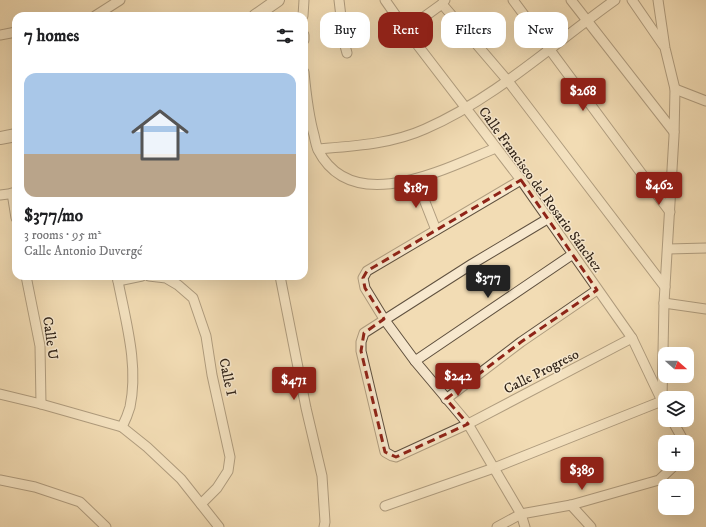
<!DOCTYPE html>
<html lang="en">
<head>
<meta charset="utf-8">
<style>
	:root { --surface:#fff; --page:#f6f6f6; --text:#202124; --muted:#757577; --accent:#8f2418 }
	body { margin:0; font-family:"IM FELL DW Pica",serif; background:var(--page); color:var(--text); height:100vh; display:flex; flex-direction:column; font-size:15px; white-space:nowrap }
	* { box-sizing:border-box; margin:0 }
	p { font-size:13px; color:var(--muted) }
	.icon { flex:none; width:22px; height:22px; fill:none; stroke:currentColor; stroke-width:2; stroke-linecap:round; stroke-linejoin:round }
	.map { position:relative; flex:1; overflow:hidden }
	.side { position:absolute; left:12px; top:12px; width:296px; height:268px; display:flex; flex-direction:column; background:var(--surface); border-radius:12px; box-shadow:0 4px 16px #0002 }
	.side>* { flex:none }
	.top-card { position:absolute; left:320px; top:12px; width:326px; height:36px; display:flex; gap:8px }
	.needle { width:26px; rotate:111deg }
	.tools { position:absolute; left:658px; top:347px; display:grid; gap:8px }
	.tools a { display:grid; place-items:center; width:36px; height:36px; border-radius:8px; background:var(--surface); box-shadow:0 4px 16px #0002; font-size:20px }
	.price { position:absolute; translate:-50% -34px; padding:0 9px; border-radius:4px; background:var(--accent); color:#fff; font-size:13px; line-height:26px; filter:drop-shadow(0 1px 2px #0008) }
	.price::after { content:''; position:absolute; left:50%; top:24px; width:12px; height:9px; margin-left:-6px; background:inherit; clip-path:polygon(0 0,100% 0,50% 100%) }
	.price.current { background:#222; color:#fff }
	ul { padding:0; list-style:none }
	li { display:grid; align-content:center; gap:8px; height:212px; padding:0 12px }
	li span { display:grid; place-items:center; height:124px; border-radius:12px; color:#555 }
	li>.icon { margin-inline-start:auto }
	span .icon { width:72px; height:72px; fill:#fffc; stroke-width:1 }
	li b { font-size:17px }
	h2 { display:flex; justify-content:space-between; align-items:center; height:48px; padding:0 12px; font-size:17px }
	.chip { padding:0 14px; border-radius:12px; background:var(--surface); box-shadow:0 4px 16px #0002; font-size:14px; line-height:36px }
	.chip.current { background:var(--accent); color:#fff }
	.map>svg:first-child { display:block }
	.lines { fill:none; stroke-linecap:round; stroke-linejoin:round }
	.minor-casing { stroke:#60513f; stroke-width:11 }
	.tertiary-casing { stroke:#60513f; stroke-width:14 }
	.minor { stroke:#f7e8ce; stroke-width:9 }
	.tertiary { stroke:#f7e8ce; stroke-width:12 }
	.marked { fill:none; stroke:#8f2418; stroke-width:3; stroke-dasharray:8 5; stroke-linejoin:round }
	.labels { text-anchor:middle; stroke-width:3; stroke-linejoin:round; paint-order:stroke }
	.street-label { font-size:14px; fill:#302318; stroke:#f7e8ce }
</style>
</head>
<body>
<div class="map">
<svg width="706" height="527" viewBox="0 0 706 527">
	<rect width="100%" height="100%" fill="#f2dcb4"/>
	<filter id="stains"><feTurbulence type="fractalNoise" baseFrequency=".005" numOctaves="4"/><feColorMatrix values="0 0 0 0 .2 0 0 0 0 .09 0 0 0 0 .02 0 0 0 .5 -.17"/></filter>
	<radialGradient id="worn" r=".72"><stop offset=".6" stop-color="#630" stop-opacity="0"/><stop offset="1" stop-color="#630" stop-opacity=".3"/></radialGradient>
	<g class="lines">
		<g class="minor-casing">
			<g id="minor">
				<polyline points="339,0 344,42 347,53"/>
				<polyline points="513,0 670,212"/>
				<polyline points="571,0 674,132"/>
				<polyline points="632,0 663,45"/>
				<polyline points="658,0 665,48 675,89 674,136 664,303 662,399"/>
				<polyline points="442,4 508,81 665,287"/>
				<polyline points="95,16 120,0"/>
				<polyline points="303,16 304,0"/>
				<polyline points="406,30 442,4 445,0"/>
				<polyline points="0,35 16,32"/>
				<polyline points="304,35 304,40"/>
				<path d="M304,72C306,93 308,114 314,135C315,140 316,145 318,150C353,218 446,168 496,148"/>
				<polyline points="675,89 706,101"/>
				<path d="M318,149C354,146 392,144 425,129C494,99 553,44 615,0"/>
				<polyline points="416,179 436,230"/>
				<polyline points="521,180 367,271 363,278 365,288 384,319 415,361 468,424 521,514 525,527"/>
				<polyline points="12,193 16,218"/>
				<polyline points="0,195 16,193"/>
				<polyline points="549,218 472,264 364,333 361,342 361,351 385,452 392,456 396,457 468,424 632,338"/>
				<polyline points="668,249 706,248"/>
				<polyline points="26,276 40,346 41,404"/>
				<path d="M117,276C125,319 139,364 130,407C128,414 125,421 122,427"/>
				<polyline points="149,276 166,278 178,285 193,298 206,336 212,375 230,457 228,471 217,488 201,504"/>
				<polyline points="280,276 306,408 322,476 325,522 324,527"/>
				<polyline points="118,281 142,276"/>
				<polyline points="664,303 706,309"/>
				<polyline points="415,361 573,254"/>
				<polyline points="0,394 41,404 122,427 147,447 181,479 219,527"/>
				<polyline points="446,399 521,342 597,290"/>
				<polyline points="672,420 682,438 682,442"/>
				<polyline points="0,480 35,487 80,502 106,527"/>
				<polyline points="571,505 591,527"/>
				<polyline points="385,506 494,468 662,401 632,338 521,180 406,30 385,0"/>
				<polyline points="497,527 521,514 571,505 659,480 676,464"/>
			</g>
		</g>
		<g class="tertiary-casing">
			<g id="tertiary">
				<polyline points="255,16 278,0"/>
				<polyline points="0,138 16,135"/>
			</g>
		</g>
		<use href="#minor" class="minor"/>
		<use href="#tertiary" class="tertiary"/>
	</g>
	<path d="M0 0H706V527H0ZM521,180L597,290L521,342L446,399L468,424L396,457L385,452L361,351L364,333L384,319L365,288L363,278L367,271Z" fill="#f2dcb4" fill-opacity=".55" fill-rule="evenodd"/>
	<path class="marked" d="M521,180L597,290L521,342L446,399L468,424L396,457L385,452L361,351L364,333L384,319L365,288L363,278L367,271Z"/>
	<g class="labels">
		<g class="street-label">
			<text transform="translate(541 189) rotate(54)" y="5">Calle Francisco del Rosario Sánchez</text>
			<text transform="translate(51 338) rotate(82)" y="5">Calle U</text>
			<text transform="translate(541 371) rotate(-27)" y="5">Calle Progreso</text>
			<text transform="translate(228 377) rotate(78)" y="5">Calle I</text>
		</g>
	</g>
	<rect width="100%" height="100%" filter="url(#stains)"/>
	<rect width="100%" height="100%" fill="url(#worn)"/>
</svg>
<div class="tools">
<a><svg class="needle" viewBox="-14 -14 28 28"><path d="M0-13l5 13h-10z" fill="#e53935"/><path d="M0 13l5-13h-10z" fill="#757577"/></svg></a>
<a><svg class="icon" aria-label="layers" viewBox="0 0 24 24"><path d="M12 4l9 5-9 5-9-5zM3 14l9 5 9-5"/></svg></a>
<a>+</a>
<a>−</a>
</div>
<b class="price" style="left:583px;top:112px">$268</b>
<b class="price" style="left:659px;top:206px">$462</b>
<b class="price" style="left:416px;top:209px">$187</b>
<b class="price current" style="left:488px;top:299px">$377</b>
<b class="price" style="left:458px;top:397px">$242</b>
<b class="price" style="left:294px;top:401px">$471</b>
<b class="price" style="left:582px;top:491px">$389</b>
<div class="top-card">
<a class="chip">Buy</a>
<a class="chip current">Rent</a>
<a class="chip">Filters</a>
<a class="chip">New</a>
</div>
<section class="side">
<h2>7 homes<svg class="icon" aria-label="filters" viewBox="0 0 24 24"><path d="M4 7h16M4 17h16"/><circle cx="9" cy="7" r="2"/><circle cx="15" cy="17" r="2"/></svg></h2>
<ul>
<li><span style="background:linear-gradient(#a9c7e8 65%,#b9a48a 0)"><svg class="icon" aria-label="home" viewBox="0 0 24 24"><path d="M3 11l9-7 9 7M6 9v11h12V9"/></svg></span><div><b>$377/mo</b><p>3 rooms · 95 m²</p><p>Calle Antonio Duvergé</p></div></li>
</ul>
</section>
</div>
</body>
</html>
